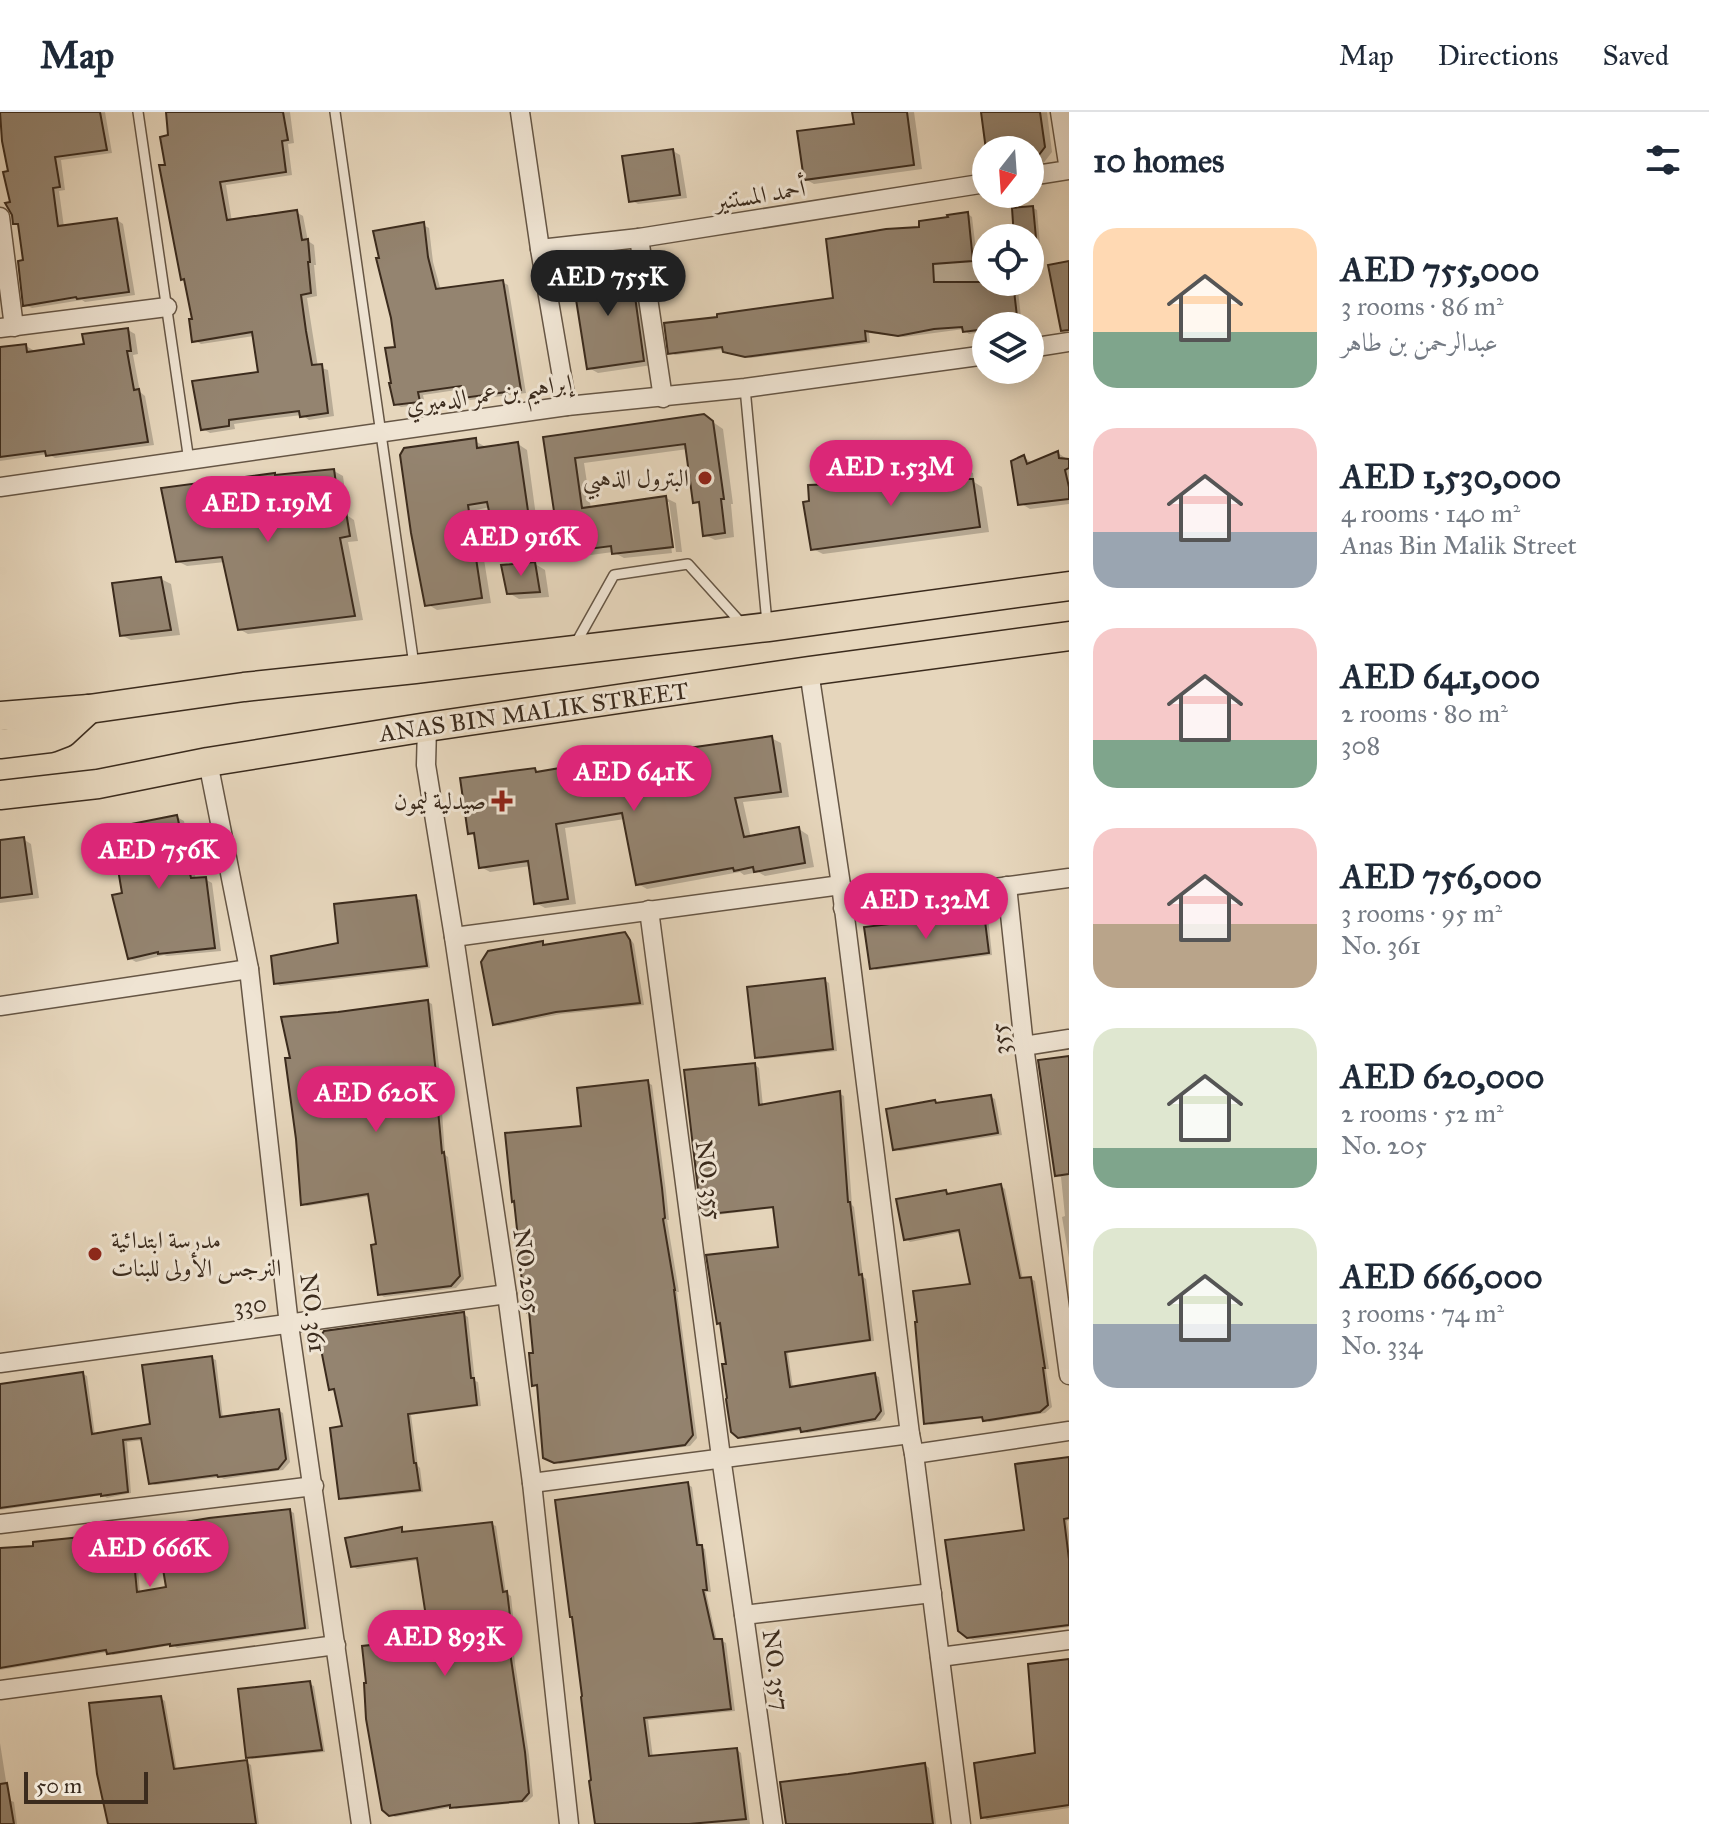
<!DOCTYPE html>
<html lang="en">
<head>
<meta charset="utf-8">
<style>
	:root { --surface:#fff; --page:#f6f6f7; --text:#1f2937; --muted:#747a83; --line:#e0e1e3; --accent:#db2777 }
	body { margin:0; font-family:"IM FELL Great Primer",Amiri,serif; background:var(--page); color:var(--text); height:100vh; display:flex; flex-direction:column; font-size:30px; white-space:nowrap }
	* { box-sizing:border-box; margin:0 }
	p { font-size:26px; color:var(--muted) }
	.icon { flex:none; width:44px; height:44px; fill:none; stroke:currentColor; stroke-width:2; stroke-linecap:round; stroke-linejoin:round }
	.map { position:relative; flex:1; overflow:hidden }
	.panel { display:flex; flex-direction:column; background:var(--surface); width:640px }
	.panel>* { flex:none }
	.needle { width:52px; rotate:197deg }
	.fabs { position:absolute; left:972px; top:24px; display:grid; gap:16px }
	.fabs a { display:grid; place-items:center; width:72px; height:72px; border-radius:50%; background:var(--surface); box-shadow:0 4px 20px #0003; font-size:40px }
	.scale { position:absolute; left:24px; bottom:20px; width:124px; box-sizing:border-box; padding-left:8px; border:4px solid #3b2b1d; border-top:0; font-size:22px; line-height:28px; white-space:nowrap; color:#3b2b1d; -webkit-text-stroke:6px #efe4d3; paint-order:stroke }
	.price { position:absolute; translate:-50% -68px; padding:0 18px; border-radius:28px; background:var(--accent); color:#fff; font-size:26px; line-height:52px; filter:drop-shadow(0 2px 4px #0008) }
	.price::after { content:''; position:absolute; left:50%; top:48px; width:24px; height:18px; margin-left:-12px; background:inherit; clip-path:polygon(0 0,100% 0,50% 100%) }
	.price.on { background:#222; color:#fff }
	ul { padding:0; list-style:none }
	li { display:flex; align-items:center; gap:24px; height:200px; padding:0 24px }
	li span { display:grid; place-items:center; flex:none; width:224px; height:160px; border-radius:24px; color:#555 }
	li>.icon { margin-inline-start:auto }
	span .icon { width:96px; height:96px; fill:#fffc; stroke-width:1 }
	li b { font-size:34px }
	h2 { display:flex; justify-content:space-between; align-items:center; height:96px; padding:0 24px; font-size:34px }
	header { display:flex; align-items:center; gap:48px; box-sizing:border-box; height:112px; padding:0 40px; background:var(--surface); border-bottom:2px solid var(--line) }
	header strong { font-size:38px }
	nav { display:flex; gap:44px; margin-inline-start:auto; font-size:28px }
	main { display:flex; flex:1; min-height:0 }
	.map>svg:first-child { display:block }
	.shadow { fill:#0003 }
	.building { fill:#948470; stroke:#3b2b1d; stroke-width:2 }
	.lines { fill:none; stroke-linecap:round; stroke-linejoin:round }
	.service-casing { stroke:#665645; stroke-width:12 }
	.minor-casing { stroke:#665645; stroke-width:21 }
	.primary-casing { stroke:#3b2b1d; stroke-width:31 }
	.service { stroke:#efe4d3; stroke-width:9 }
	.minor { stroke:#efe4d3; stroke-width:18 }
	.primary { stroke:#e6d6bc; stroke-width:28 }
	.poi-dot { fill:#8f2418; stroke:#efe4d3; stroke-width:3 }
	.labels { text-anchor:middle; stroke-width:6; stroke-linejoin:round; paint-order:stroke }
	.street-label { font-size:24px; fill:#3b2b1d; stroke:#efe4d3 }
	.poi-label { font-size:24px; fill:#3b2b1d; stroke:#efe4d3; text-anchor:end }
</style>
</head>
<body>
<header>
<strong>Map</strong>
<nav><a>Map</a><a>Directions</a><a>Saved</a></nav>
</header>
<main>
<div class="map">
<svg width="1069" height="1712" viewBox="0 0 1069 1712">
	<rect width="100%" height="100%" fill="#e6d6bc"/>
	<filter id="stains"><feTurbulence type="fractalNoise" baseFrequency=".0025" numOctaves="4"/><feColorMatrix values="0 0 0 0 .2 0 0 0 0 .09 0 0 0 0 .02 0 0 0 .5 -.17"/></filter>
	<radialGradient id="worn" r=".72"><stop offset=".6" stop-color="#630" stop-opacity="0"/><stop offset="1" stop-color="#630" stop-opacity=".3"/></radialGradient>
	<g class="shadow">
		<polygon points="0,0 105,0 112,41 61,48 65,78 59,79 64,115 117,108 123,112 135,183 85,190 82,188 32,196 25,193 25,150 20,114 15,111 10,61"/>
		<polygon points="168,0 290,0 294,31 288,32 292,63 226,73 232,110 296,100 303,104 308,129 314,133 316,153 314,153 317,184 307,186 313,224 318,255 328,258 334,304 309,308 302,303 268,307 234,312 235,317 210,321 203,317 261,262 254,224 201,232 194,228 194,208 187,169 183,167 167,54 170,25"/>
		<polygon points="854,0 914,0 922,57 814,72 805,67 856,14"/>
		<polygon points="983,0 1047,0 1052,40 1042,53 1030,55 1030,38 988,38"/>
		<polygon points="673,39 680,43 687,86 638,92 631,88"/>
		<polygon points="1033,96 1037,98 1041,145 1030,146 1030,126 1016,126"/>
		<polygon points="968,102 972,105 979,164 986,163 986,170 1017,170 1022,214 986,214 986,219 969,222 965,219 964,217 904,225 869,221 870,231 751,246 730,242 725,237 675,243 670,240 836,188 922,117"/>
		<polygon points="423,113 429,116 433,150 441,179 502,170 508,173 526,281 470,288 464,285 463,277 423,283 425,292 401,295 395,292 397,237"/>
		<polygon points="631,158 640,164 652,253 598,261 589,256 577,183 572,180"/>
		<polygon points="128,218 135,222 138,242 133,243 140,280 145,284 154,333 55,346 48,342 0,349 0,237 26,234 33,238 33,242 86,234"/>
		<polygon points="704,304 723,317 733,392 731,392 734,425 715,428 705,423 702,393 695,390 688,337 584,351 591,397 666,386 676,391 682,440 676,440 669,390 665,390 672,441 624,446 613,440 576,445 566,439 563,409 557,405 546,326"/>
		<polygon points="475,329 484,334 485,337 518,332 527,338 536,404 501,408 492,403 490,395 476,398 491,491 437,498 427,492"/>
		<polygon points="1058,341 1067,347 1069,346 1069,392 1030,397 1020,391 1024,346 1034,351"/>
		<polygon points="963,356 973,361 974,370 982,375 989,420 823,442 813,437 841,374"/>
		<polygon points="334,359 343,364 348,404 354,408 358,429 348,430 363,508 248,522 239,517 225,450 187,454 177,449 275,363 278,364"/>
		<polygon points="535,452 545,458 549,485 519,487 509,481"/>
		<polygon points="161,467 171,472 180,523 131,528 121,523"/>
		<polygon points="771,626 781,631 789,685 743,690 751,726 799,717 808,723 814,755 765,764 758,760 744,763 740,760 647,777 638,772 625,707 565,716 576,792 545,796 536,791 531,754 490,760 481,755 477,725 470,721 535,658 540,661 612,649 615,651"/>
		<polygon points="177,705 184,709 196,768 205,767 212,771 221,839 167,844 164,843 136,850 129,846 124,782"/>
		<polygon points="23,727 31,732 39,786 0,791 0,730"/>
		<polygon points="415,786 420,788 430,856 280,874 276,871"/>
		<polygon points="983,803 988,805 992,843 876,858 872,855"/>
		<polygon points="624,822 629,825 634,832 644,893 561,902 499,914 495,912 542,831 547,834"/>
		<polygon points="824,868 829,871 837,939 761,947 757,945"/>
		<polygon points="428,890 432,892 444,999 442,1000 445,1043 448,1045 464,1167 456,1176 384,1185 380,1182 378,1134 371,1084 307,1094 303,1092"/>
		<polygon points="1069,946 1069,1146 1062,1105 1065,1104 1061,1065 1056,1063"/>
		<polygon points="755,953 759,956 763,994 840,982 844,984 852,1093 854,1095 863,1165 866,1167 874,1229 788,1241 793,1276 874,1263 879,1265 885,1302 880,1309 807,1321 802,1318 745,1327 739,1324 722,1213 719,1210 780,1137 775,1096 708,1104 703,1102"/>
		<polygon points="648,971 652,973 666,1079 669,1108 667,1108 679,1180 677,1180 697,1326 690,1334 560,1352 545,1344 539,1276 534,1273 535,1243 583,1016"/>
		<polygon points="991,985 995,987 1002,1023 900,1039 895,1037 935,990 939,993"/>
		<polygon points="1001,1074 1005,1077 1023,1168 1031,1167 1035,1169 1049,1257 1046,1257 1052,1295 1045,1301 989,1310 984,1306 931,1313 926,1311 972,1173 961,1120 910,1130 906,1127 946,1080 951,1083"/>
		<polygon points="463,1202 468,1205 475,1269 478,1270 481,1294 411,1303 418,1354 420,1356 423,1380 346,1388 341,1386 344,1316 336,1279 331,1276"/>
		<polygon points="211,1246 216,1248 223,1307 279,1299 283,1301 290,1350 283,1358 224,1367 220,1365 155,1373 150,1371 143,1328 127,1330 131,1381 107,1386 103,1383 0,1398 0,1274 83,1262 87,1264 95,1323 152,1314"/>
		<polygon points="1069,1347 1069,1408 1067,1409 1069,1423 1069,1515 973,1528 968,1525"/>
		<polygon points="687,1372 692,1375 700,1435 705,1437 711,1480 706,1480 717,1529 722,1529 726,1531 735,1599 648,1608 653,1646 737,1638 741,1641 750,1712 597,1712"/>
		<polygon points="290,1399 294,1401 309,1517 177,1536 173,1533 113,1543 108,1540 0,1558 0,1439 131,1419 135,1421 140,1481 168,1477"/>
		<polygon points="491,1412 496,1414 506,1481 511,1484 514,1513 511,1514 515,1551 529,1643 533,1684 527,1690 456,1697 453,1695 395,1705 390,1702 368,1572 430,1529 431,1526 419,1448 357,1457 352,1454 401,1417 406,1420"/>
		<polygon points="1069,1549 1069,1696 987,1708 983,1705 1037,1643"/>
		<polygon points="309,1572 314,1574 325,1640 252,1647 248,1644"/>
		<polygon points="160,1586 165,1589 177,1659 246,1650 251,1653 259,1712 111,1712"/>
		<polygon points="0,1631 9,1688 14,1690 17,1712 0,1712"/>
		<polygon points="925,1653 929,1656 936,1712 788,1712"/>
	</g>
	<g class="building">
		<polygon points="0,0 100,0 107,38 55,45 60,75 53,76 58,114 117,106 129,180 77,187 76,185 23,194 18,149 23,148 18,112 13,112 12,103 5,91 10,90 3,60 8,59 2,29"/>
		<polygon points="166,0 283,0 288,28 282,29 286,60 220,70 227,108 297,98 302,128 308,127 310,150 308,150 311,181 301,183 306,219 312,253 322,252 328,301 300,305 299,299 260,304 229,308 229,314 201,318 192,269 258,260 252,220 192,230 189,207 192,207 184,167 181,168 159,53 165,53 160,25 168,23"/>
		<polygon points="852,0 907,0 914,53 804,68 797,19 854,12"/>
		<polygon points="981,0 1040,0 1045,35 1032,52 1030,52 1030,38 986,38"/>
		<polygon points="673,37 680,83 629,90 622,44"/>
		<polygon points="1033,94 1036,126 1014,126 1012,96"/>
		<polygon points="968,100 973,149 933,152 934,170 1013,170 1018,213 986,214 986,217 963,220 962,215 934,217 898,224 865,219 866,229 745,245 723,240 722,235 668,242 664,211 717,205 717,202 739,199 833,186 826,127 886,117 919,115 919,109 948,105 947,103"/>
		<polygon points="424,110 428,145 436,177 503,168 521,278 463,286 461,274 418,280 420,290 394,293 389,271 391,271 385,236 395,235 391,206 376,146 379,146 373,119"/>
		<polygon points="1069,149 1069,218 1061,219 1048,153"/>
		<polygon points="631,156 644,249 587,257 575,181 570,182 567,166"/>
		<polygon points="128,216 131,239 127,239 134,278 139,277 148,330 46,344 45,339 0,345 0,235 26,232 27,240 84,232 82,222"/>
		<polygon points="704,302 713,309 724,387 721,387 725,421 703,424 699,390 693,391 685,332 575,346 582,396 666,384 673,435 612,442 611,434 565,440 561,406 555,406 543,325"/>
		<polygon points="476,326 477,336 518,330 528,399 490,404 487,390 468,393 482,486 425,494 411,421 400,343 404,336"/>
		<polygon points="1058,339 1059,346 1069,347 1069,356 1065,358 1069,375 1069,387 1018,393 1011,349 1024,343 1027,352"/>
		<polygon points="963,353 966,367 973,367 980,415 811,438 803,390 809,389 808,373 838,372 838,370 866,368 866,366 896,361 925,360 925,358"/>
		<polygon points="334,357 340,401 346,400 350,424 340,426 355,504 238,518 222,445 176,450 161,376 275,361 275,363"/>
		<polygon points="535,450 540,480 507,482 501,453"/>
		<polygon points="161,465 171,518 120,524 112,471"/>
		<polygon points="772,624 781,680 735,686 744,725 799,715 805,751 754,760 753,755 734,759 733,756 636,773 622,701 556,712 568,787 534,792 528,749 479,756 474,721 468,722 460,666 535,656 536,660 613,647 613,650 681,637"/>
		<polygon points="177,703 191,766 206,765 215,836 158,842 158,840 128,847 112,783 122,781 111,716"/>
		<polygon points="24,725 32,782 0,786 0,728"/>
		<polygon points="416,783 427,854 274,872 271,844 338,831 334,792"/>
		<polygon points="984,801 989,841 870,857 864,815"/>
		<polygon points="625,820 630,828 640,891 556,900 493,913 481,850 488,839 543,829 543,833"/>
		<polygon points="825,866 833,937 755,946 747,875"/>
		<polygon points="428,888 440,998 438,998 442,1041 444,1040 460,1164 451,1174 378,1183 371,1133 376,1132 368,1082 301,1093 296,1027 285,946 290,946 281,905 338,900"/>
		<polygon points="1069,944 1069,1062 1055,1064 1038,948"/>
		<polygon points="755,951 759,993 840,979 848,1090 850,1090 859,1163 862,1162 870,1228 785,1240 790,1275 875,1261 881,1299 875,1307 801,1320 800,1316 738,1326 731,1320 726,1287 727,1286 722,1252 726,1252 720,1211 717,1212 706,1143 778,1135 773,1095 701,1103 684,958"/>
		<polygon points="648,968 662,1076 665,1106 663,1107 675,1178 674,1178 693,1323 685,1333 554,1351 543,1346 537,1273 532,1274 529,1241 533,1241 529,1199 527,1200 517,1136 519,1136 514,1089 512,1090 505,1021 581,1014 577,976"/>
		<polygon points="991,983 998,1021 893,1038 886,997 935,988 936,991"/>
		<polygon points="1001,1072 1020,1166 1031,1165 1045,1256 1043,1256 1048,1293 1040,1300 983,1309 982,1305 924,1312 915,1210 917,1210 913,1179 970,1172 959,1118 904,1128 896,1087 946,1078 947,1082"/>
		<polygon points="464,1200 471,1266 474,1266 477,1293 408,1302 414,1351 416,1351 420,1378 339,1387 330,1316 342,1314 334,1277 329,1278 319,1227 324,1219"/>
		<polygon points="212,1244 220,1305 279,1297 286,1347 278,1357 218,1365 217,1363 149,1372 141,1326 123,1328 128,1380 101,1384 101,1382 0,1396 0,1272 83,1260 92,1322 150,1312 142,1253"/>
		<polygon points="1069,1345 1069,1406 1064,1407 1069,1447 1069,1513 967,1526 958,1519 945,1428 1024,1418 1015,1352"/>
		<polygon points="688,1370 697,1433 702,1433 707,1478 703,1478 714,1527 722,1527 731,1597 644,1606 649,1644 737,1636 746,1707 689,1712 595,1712 589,1669 591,1668 581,1585 582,1584 572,1505 570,1505 555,1388"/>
		<polygon points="290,1397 305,1516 170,1534 170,1532 107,1542 106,1538 0,1556 0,1436 33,1434 33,1430 91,1424 131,1417 137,1480 166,1475 156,1415 209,1406"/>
		<polygon points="492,1410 503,1480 507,1479 511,1512 507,1512 511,1547 525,1640 529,1681 522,1689 450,1696 450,1693 389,1704 382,1698 366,1607 364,1571 366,1571 362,1534 427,1527 427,1524 429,1524 417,1446 351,1455 345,1426 402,1415 402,1420"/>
		<polygon points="1069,1547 1069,1693 981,1706 974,1651 1035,1641 1028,1552"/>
		<polygon points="310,1569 322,1638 246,1646 238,1577"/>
		<polygon points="161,1584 174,1657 247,1648 256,1712 108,1712 97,1662 89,1591"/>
		<polygon points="925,1651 933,1712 786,1712 780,1670 848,1662"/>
		<polygon points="7,1671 14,1712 0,1712 0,1672"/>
	</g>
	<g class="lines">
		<g class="service-casing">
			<g id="service">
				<polyline points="138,0 189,349"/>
				<polyline points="335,0 414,553"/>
				<polyline points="745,276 767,511"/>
				<polyline points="576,531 614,463 688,452 742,512"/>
			</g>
		</g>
		<g class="minor-casing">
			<g id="minor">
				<polyline points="520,0 540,137 567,294"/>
				<polyline points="1030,64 1069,58 1060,0"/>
				<polyline points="0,105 14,215"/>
				<polyline points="639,126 663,286"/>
				<polyline points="540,137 639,126 986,71"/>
				<polyline points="0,216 167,195"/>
				<polyline points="1030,236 1069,230"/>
				<polyline points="0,375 567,294 745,276 986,243"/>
				<polyline points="809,559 841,773 910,1322 914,1342 961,1712"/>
				<polyline points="427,615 426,653 454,825 507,1182 532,1371 569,1712"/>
				<polyline points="208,650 249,857 289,1213 361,1712"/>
				<polyline points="1007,774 1024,934 1069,1263"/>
				<polyline points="843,796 1069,766"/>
				<polyline points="649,798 721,1345 744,1503"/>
				<polyline points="454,825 841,773"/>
				<polyline points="0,894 249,857"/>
				<polyline points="1024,934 1069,927"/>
				<polyline points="0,1251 507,1182"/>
				<polyline points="914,1342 1069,1319"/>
				<polyline points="532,1371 910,1322"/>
				<polyline points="0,1412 314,1374"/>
				<polyline points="940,1545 1069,1528"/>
				<polyline points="0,1578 336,1533"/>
				<polyline points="773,1712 744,1503 932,1481"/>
			</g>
		</g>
		<g class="primary-casing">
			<g id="primary">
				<polyline points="0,604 89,597 244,575 415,557 768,515 1069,474"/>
				<polyline points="0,632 50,626 63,621 89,597"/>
				<polyline points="0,683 98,672 208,650 427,615 809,559 1069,524"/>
			</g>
		</g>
		<use href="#service" class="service"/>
		<use href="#minor" class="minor"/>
		<use href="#primary" class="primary"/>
	</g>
	<g class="poi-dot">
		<circle cx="705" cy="366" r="8"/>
		<path d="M498 677h8v8h8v8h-8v8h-8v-8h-8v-8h8z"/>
		<circle cx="95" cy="1142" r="8"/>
	</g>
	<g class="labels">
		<g class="street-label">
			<text transform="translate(760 83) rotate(-9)" y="8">أحمد المستنير</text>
			<text transform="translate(489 282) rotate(-8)" y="8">إبراهيم بن عمر الدميري</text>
			<text transform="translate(534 600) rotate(-8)" y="8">ANAS BIN MALIK STREET</text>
			<text transform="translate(1000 927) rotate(-97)" y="8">355</text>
			<text transform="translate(709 1068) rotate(82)" y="8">NO. 355</text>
			<text transform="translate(527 1159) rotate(82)" y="8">NO. 205</text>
			<text transform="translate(250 1193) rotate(-8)" y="8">330</text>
			<text transform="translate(313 1201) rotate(83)" y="8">NO. 361</text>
			<text transform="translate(776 1558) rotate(82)" y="8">NO. 357</text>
		</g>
		<g class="poi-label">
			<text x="689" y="374">البترول الذهبي</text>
			<text x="486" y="697">صيدلية ليمون</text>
			<text x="111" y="1136" text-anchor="start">مدرسة ابتدائية<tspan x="111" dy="28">النرجس الأولى للبنات</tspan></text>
		</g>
	</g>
	<rect width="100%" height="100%" filter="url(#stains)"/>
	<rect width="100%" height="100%" fill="url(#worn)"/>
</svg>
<div class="fabs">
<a><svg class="needle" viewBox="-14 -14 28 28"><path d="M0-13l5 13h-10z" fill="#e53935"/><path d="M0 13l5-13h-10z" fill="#747a83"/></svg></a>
<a><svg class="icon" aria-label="locate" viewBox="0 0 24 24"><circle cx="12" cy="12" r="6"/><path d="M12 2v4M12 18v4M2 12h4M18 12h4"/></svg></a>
<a><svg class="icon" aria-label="layers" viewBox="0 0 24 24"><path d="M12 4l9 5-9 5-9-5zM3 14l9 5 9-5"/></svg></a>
</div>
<div class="scale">50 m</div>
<b class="price on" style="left:608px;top:206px">AED 755K</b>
<b class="price" style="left:891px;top:396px">AED 1.53M</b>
<b class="price" style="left:268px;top:432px">AED 1.19M</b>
<b class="price" style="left:521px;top:466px">AED 916K</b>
<b class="price" style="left:634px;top:701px">AED 641K</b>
<b class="price" style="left:159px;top:779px">AED 756K</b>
<b class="price" style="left:926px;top:829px">AED 1.32M</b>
<b class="price" style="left:376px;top:1022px">AED 620K</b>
<b class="price" style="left:150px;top:1477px">AED 666K</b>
<b class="price" style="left:445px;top:1566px">AED 893K</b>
</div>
<section class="panel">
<h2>10 homes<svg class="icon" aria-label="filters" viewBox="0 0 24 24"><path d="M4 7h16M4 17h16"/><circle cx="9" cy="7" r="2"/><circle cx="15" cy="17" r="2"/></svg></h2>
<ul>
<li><span style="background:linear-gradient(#ffd9b3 65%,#7fa58c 0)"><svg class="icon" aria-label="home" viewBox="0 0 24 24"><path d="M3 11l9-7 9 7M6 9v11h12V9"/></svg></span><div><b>AED 755,000</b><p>3 rooms · 86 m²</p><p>عبدالرحمن بن طاهر</p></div></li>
<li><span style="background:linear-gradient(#f6c9c9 65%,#9aa5b1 0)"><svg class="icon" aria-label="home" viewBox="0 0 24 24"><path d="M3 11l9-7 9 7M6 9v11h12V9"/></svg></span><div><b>AED 1,530,000</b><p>4 rooms · 140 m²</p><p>Anas Bin Malik Street</p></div></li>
<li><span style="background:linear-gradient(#f6c9c9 70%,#7fa58c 0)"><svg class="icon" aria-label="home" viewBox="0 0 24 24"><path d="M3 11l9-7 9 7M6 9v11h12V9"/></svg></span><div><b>AED 641,000</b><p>2 rooms · 80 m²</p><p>308</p></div></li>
<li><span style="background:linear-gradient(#f6c9c9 60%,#b9a48a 0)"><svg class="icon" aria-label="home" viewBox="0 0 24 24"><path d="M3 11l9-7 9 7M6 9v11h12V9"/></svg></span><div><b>AED 756,000</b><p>3 rooms · 95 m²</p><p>No. 361</p></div></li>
<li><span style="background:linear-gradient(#dfe7d0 75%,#7fa58c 0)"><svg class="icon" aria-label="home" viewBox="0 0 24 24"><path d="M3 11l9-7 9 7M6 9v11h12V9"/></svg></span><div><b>AED 620,000</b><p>2 rooms · 52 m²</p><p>No. 205</p></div></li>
<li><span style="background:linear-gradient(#dfe7d0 60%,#9aa5b1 0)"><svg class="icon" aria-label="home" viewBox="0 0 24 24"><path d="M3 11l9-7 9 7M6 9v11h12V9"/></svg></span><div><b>AED 666,000</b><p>3 rooms · 74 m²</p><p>No. 334</p></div></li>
</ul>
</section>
</main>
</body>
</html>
